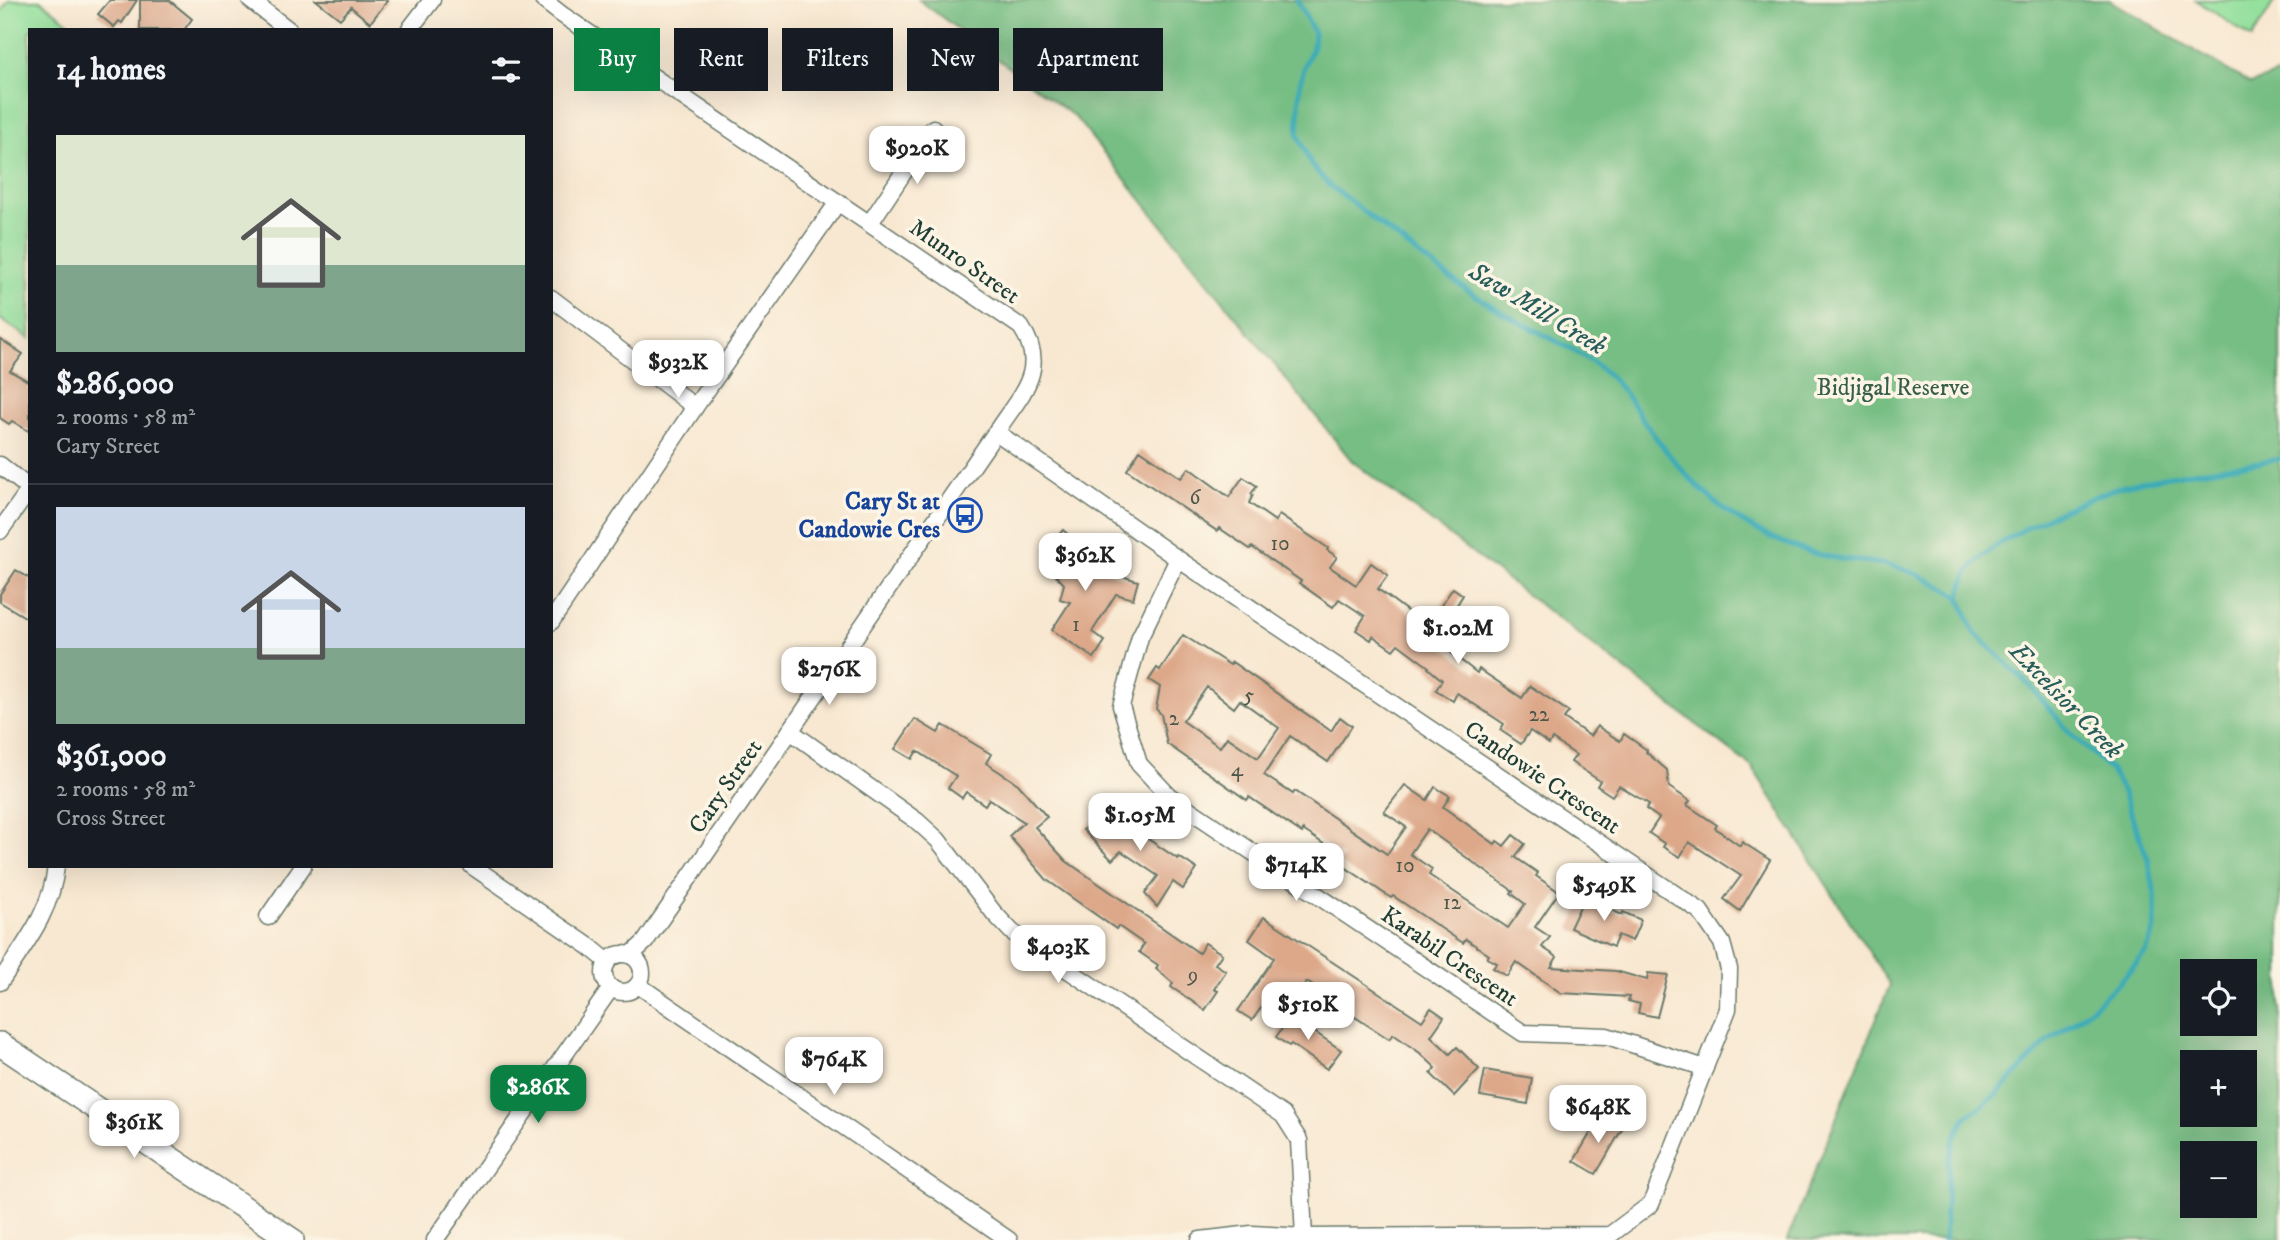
<!DOCTYPE html>
<html lang="en">
<head>
<meta charset="utf-8">
<style>
	:root { --surface:#171b24; --page:#20242c; --text:#f1f3f6; --muted:#9ea1a6; --line:#363941; --accent:#0b8043 }
	body { margin:0; font-family:"IM FELL DW Pica",serif; background:var(--page); color:var(--text); height:100vh; display:flex; flex-direction:column; font-size:26px; white-space:nowrap }
	* { box-sizing:border-box; margin:0 }
	p { font-size:23px; color:var(--muted) }
	.icon { flex:none; width:38px; height:38px; fill:none; stroke:currentColor; stroke-width:2; stroke-linecap:round; stroke-linejoin:round }
	.map { position:relative; flex:1; overflow:hidden }
	.panel { position:absolute; left:28px; top:28px; width:525px; height:840px; display:flex; flex-direction:column; background:var(--surface); border-radius:0px; box-shadow:0 7px 28px #0002 }
	.panel>* { flex:none }
	.top-card { position:absolute; left:574px; top:28px; width:665px; height:63px; display:flex; gap:14px }
	.tools { position:absolute; left:2180px; top:959px; display:grid; gap:14px }
	.tools a { display:grid; place-items:center; width:77px; height:77px; border-radius:0px; background:var(--surface); box-shadow:0 7px 28px #0002; font-size:35px }
	.price { position:absolute; translate:-50% -60px; padding:0 16px; border-radius:14px; background:#fff; color:#222; font-size:23px; line-height:46px; filter:drop-shadow(0 2px 4px #0008) }
	.price::after { content:''; position:absolute; left:50%; top:42px; width:21px; height:16px; margin-left:-10px; background:inherit; clip-path:polygon(0 0,100% 0,50% 100%) }
	.price.selected { background:var(--accent); color:#fff }
	ul { padding:0; list-style:none }
	li { display:grid; align-content:center; gap:14px; height:371px; padding:0 28px }
	li+li { border-top:2px solid var(--line) }
	li span { display:grid; place-items:center; height:217px; border-radius:0px; color:#555 }
	li>.icon { margin-inline-start:auto }
	span .icon { width:126px; height:126px; fill:#fffc; stroke-width:1 }
	li b { font-size:30px }
	h2 { display:flex; justify-content:space-between; align-items:center; height:84px; padding:0 28px; font-size:30px }
	.chip { padding:0 24px; border-radius:0px; background:var(--surface); box-shadow:0 7px 28px #0002; font-size:24px; line-height:63px }
	.chip.selected { background:var(--accent); color:#fff }
	.map>svg:first-child { display:block }
	.green { fill:#94e09d; stroke:#5a8e68; stroke-width:2 }
	.forest { fill:#77be84; stroke:#4b7e5c; stroke-width:2; fill-rule:evenodd }
	.lines { fill:none; stroke-linecap:round; stroke-linejoin:round }
	.stream { stroke:#3babb8; stroke-width:5 }
	.building { fill:#dda88a; fill-rule:evenodd }
	.street-casing { stroke:#6b796b; stroke-width:19 }
	.secondary-casing { stroke:#6b796b; stroke-width:26 }
	.street { stroke:#fff; stroke-width:16 }
	.secondary { stroke:#fff; stroke-width:23 }
	.labels { text-anchor:middle; stroke-width:7; stroke-linejoin:round; paint-order:stroke }
	.number-label { font-size:21px; fill:#4e584a }
	.street-label { font-size:24px; fill:#1f3d34; stroke:#fcf5e5 }
	.park-label { font-size:24px; fill:#365e49; stroke:#fcf5e5 }
	.transit-label { font-size:24px; font-weight:bold; fill:#164399; stroke:#fcf5e5; text-anchor:end }
	.water-label { font-size:26px; font-style:italic; fill:#275e5c; stroke:#fcf5e5 }
</style>
</head>
<body>
<div class="map">
<svg width="2280" height="1240" viewBox="0 0 2280 1240">
	<rect width="100%" height="100%" fill="#fcf5e5"/>
	<filter id="ink" filterUnits="userSpaceOnUse"><feTurbulence type="fractalNoise" baseFrequency=".0143" numOctaves="2"/><feDisplacementMap in="SourceGraphic" scale="14" xChannelSelector="R" yChannelSelector="G"/><feConvolveMatrix kernelMatrix="1 2 1 2 8 2 1 2 1" color-interpolation-filters="sRGB"/></filter>
	<filter id="wash" filterUnits="userSpaceOnUse"><feTurbulence type="fractalNoise" baseFrequency=".00686" numOctaves="4" result="noise"/><feDisplacementMap in="SourceGraphic" scale="28" xChannelSelector="R" yChannelSelector="G"/><feGaussianBlur stdDeviation="1.57" result="paint"/><feColorMatrix in="noise" values="0 0 0 0 0 0 0 0 0 0 0 0 0 0 0 0 0 1.4 0 .05"/><feComposite in="paint" operator="in"/></filter>
	<g filter="url(#wash)">
		<rect width="100%" height="100%" fill="#f8e8d1"/>
		<g class="green">
			<polygon points="9,0 40,0 78,30 30,30 30,339 0,319 0,13"/>
			<polygon points="2196,0 2275,0 2252,38"/>
		</g>
		<path class="forest" d="M919,0H2109L2251,84L2280,73V1240H1787L1890,985L1752,767L1352,461L1075,117ZM2193,971H2245V1024H2193ZM2193,1062H2245V1115H2193ZM2193,1153H2245V1206H2193Z"/>
		<g class="lines">
			<g class="stream">
				<path d="M1297,0L1314,33L1313,47L1305,64L1300,84L1298,134L1311,165L1329,185C1385,227 1440,275 1500,311C1534,332 1576,347 1606,373C1624,388 1634,408 1648,427C1674,463 1703,497 1741,521C1763,535 1789,546 1813,553C1839,561 1867,560 1892,566C1916,572 1939,584 1960,597"/>
				<path d="M1944,1240L1949,1161L1955,1137L1965,1118L1994,1097L2047,1042L2087,1012L2120,982L2146,952L2155,928V895L2149,862L2122,790L2110,769L2069,732L2031,687L1974,632L1960,597C1962,589 1964,579 1968,572C1986,541 2096,492 2132,484C2180,472 2231,467 2280,459"/>
			</g>
		</g>
		<g id="blocks">
			<g class="building">
				<polygon points="110,0 137,0 122,23 119,21 114,27 98,14"/>
				<polygon points="140,0 169,0 192,19 184,30 140,30"/>
				<polygon points="316,0 388,0 370,23 351,7 340,19"/>
				<polygon points="0,339 23,354 10,371 30,382 30,432 12,421 9,424 0,418"/>
				<polygon points="1140,450 1181,478 1189,468 1229,497 1243,477 1257,486 1251,494 1253,495 1249,503 1275,521 1279,515 1328,548 1327,550 1337,557 1330,567 1356,585 1371,563 1388,575 1378,589 1427,626 1453,588 1463,595 1435,640 1477,673 1479,669 1522,698 1530,686 1569,712 1564,718 1590,736 1597,726 1620,741 1624,734 1647,750 1646,752 1667,770 1669,787 1690,801 1687,805 1717,825 1715,828 1740,846 1742,842 1770,860 1740,911 1724,899 1741,876 1689,842 1680,857 1663,847 1665,844 1649,833 1659,818 1646,809 1649,804 1619,786 1612,796 1597,786 1600,781 1571,762 1576,755 1552,739 1549,744 1530,731 1521,744 1500,730 1504,724 1457,693 1453,701 1436,690 1442,680 1428,668 1429,667 1398,644 1393,650 1373,636 1371,640 1356,630 1365,616 1339,599 1333,607 1299,583 1301,581 1252,547 1250,549 1219,528 1217,531 1127,470"/>
				<polygon points="1063,530 1100,562 1094,568 1138,581 1133,599 1116,594 1092,632 1105,641 1094,658 1052,630 1070,602 1060,599 1064,584 1052,571 1061,562 1046,549"/>
				<polygon points="16,570 30,579 30,620 0,602 0,594"/>
				<path d="M1183,635L1230,665L1232,662L1331,731L1340,717L1352,726L1328,762L1290,736L1264,775L1293,794L1295,791L1387,854L1406,827L1384,812L1405,785L1427,800L1435,787L1450,796L1443,807L1495,844L1497,841L1504,846L1513,835L1525,844L1515,857L1538,873L1536,876L1559,892L1535,927L1550,937L1542,947L1557,957L1551,967L1616,971L1647,980L1648,973L1668,975L1657,1017L1638,1013L1640,1004L1628,1001L1629,997L1561,993L1516,962L1507,976L1493,968L1497,963L1487,958L1489,955L1466,939L1463,943L1393,896L1391,898L1339,863L1343,857L1303,830L1302,833L1249,797L1247,800L1167,744L1161,714L1156,709L1160,687L1149,680L1157,668L1160,670ZM1207,687L1234,708L1240,700L1279,728L1258,758L1227,737L1220,747L1183,721ZM1427,829L1513,891L1511,893L1525,904L1508,928L1429,875L1432,869L1410,854Z"/>
				<polygon points="915,719 938,733 943,725 991,754 986,763 1018,784 1047,817 1035,827 1066,861 1199,953 1205,943 1222,954 1215,964 1226,971 1214,989 1218,991 1205,1010 1171,987 1173,983 1156,969 1158,965 1139,952 1144,944 1118,926 1116,929 1047,880 1009,836 1024,822 989,799 985,805 966,792 962,798 948,788 956,776 917,751 912,759 895,749"/>
				<polygon points="1107,807 1121,821 1178,859 1179,857 1197,869 1183,889 1173,882 1157,907 1145,894 1158,876 1121,851 1112,860 1083,830"/>
				<polygon points="1584,898 1622,915 1623,912 1641,920 1632,941 1618,935 1613,947 1570,928"/>
				<polygon points="1264,917 1422,1021 1431,1008 1444,1017 1431,1036 1450,1054 1457,1047 1479,1069 1454,1096 1431,1074 1436,1068 1420,1053 1393,1034 1389,1039 1335,1004 1336,1002 1307,982 1281,1021 1261,1008 1252,1020 1238,1011 1274,958 1249,940"/>
				<polygon points="1291,1016 1341,1050 1327,1069 1291,1044 1289,1046 1276,1037"/>
				<polygon points="1485,1070 1532,1078 1528,1104 1480,1096"/>
				<polygon points="1600,1117 1622,1129 1596,1174 1574,1161"/>
			</g>
		</g>
	</g>
	<g filter="url(#ink)">
		<use href="#blocks" fill-opacity="0" stroke="#6b796b" stroke-width="2"/>
		<g class="lines">
			<g class="street-casing">
				<g id="street">
					<polyline points="250,0 289,30"/>
					<path d="M543,0L561,14L1021,327C1050,370 1019,396 996,432L645,942L631,955"/>
					<polyline points="409,30 432,0"/>
					<polyline points="870,223 933,128"/>
					<polyline points="551,298 695,407"/>
					<polyline points="996,432 1178,559 1700,911 1722,943 1729,969 1728,1009 1651,1204 1610,1235 1304,1237 1252,1234 1200,1240"/>
					<polyline points="0,465 30,489"/>
					<polyline points="0,531 30,489"/>
					<polyline points="1178,559 1140,637 1121,706 1139,764 1169,796 1523,1033 1607,1036 1705,1068"/>
					<polyline points="551,622 695,407 838,202"/>
					<polyline points="790,731 917,821 938,840 994,913 1012,932 1283,1115 1299,1140 1304,1237"/>
					<polyline points="472,866 590,947 607,961"/>
					<polyline points="268,917 303,866"/>
					<circle cx="623" cy="973" r="19"/>
					<path d="M0,982C24,945 52,911 56,866"/>
					<polyline points="638,985 1009,1240"/>
					<polyline points="435,1240 611,988"/>
				</g>
			</g>
			<g class="secondary-casing">
				<polyline id="secondary" points="0,1044 292,1240"/>
			</g>
			<use href="#street" class="street"/>
			<use href="#secondary" class="secondary"/>
		</g>
	</g>
	<defs>
		<g id="bus-ring" transform="scale(1.75)"><circle r="9.5" fill="#fcf5e5" stroke="#1a4fb4" stroke-width="1.5"/><path d="M-5-6H5V4H4V6H2V4H-2V6H-4V4H-5ZM-3.5-4V0h7V-4ZM-3.5 1.2v1.5H-2V1.2ZM2 1.2v1.5H3.5V1.2Z" fill="#1a4fb4"/></g>
	</defs>
	<g fill-rule="evenodd">
		<use href="#bus-ring" x="965" y="515"/>
	</g>
	<g class="labels">
		<g class="number-label">
			<text x="1195" y="504">6</text>
			<text x="1280" y="550">10</text>
			<text x="1076" y="631">1</text>
			<text x="1249" y="702">5</text>
			<text x="1539" y="721">22</text>
			<text x="1174" y="725">2</text>
			<text x="1237" y="776">4</text>
			<text x="1405" y="872">10</text>
			<text x="1452" y="909">12</text>
			<text x="1193" y="982">9</text>
		</g>
		<g class="street-label">
			<text transform="translate(965 261) rotate(35)" y="8">Munro Street</text>
			<text transform="translate(1543 777) rotate(34)" y="8">Candowie Crescent</text>
			<text transform="translate(725 786) rotate(-55)" y="8">Cary Street</text>
			<text transform="translate(1450 956) rotate(34)" y="8">Karabil Crescent</text>
		</g>
		<g class="park-label">
			<text x="1893" y="395">Bidjigal Reserve</text>
		</g>
		<g class="transit-label">
			<text x="940" y="509">Cary St at<tspan x="940" dy="28">Candowie Cres</tspan></text>
		</g>
		<g class="water-label">
			<text transform="translate(1538 308) rotate(31)" y="9">Saw Mill Creek</text>
			<text transform="translate(2067 700) rotate(46)" y="9">Excelsior Creek</text>
		</g>
	</g>
</svg>
<div class="tools">
<a><svg class="icon" aria-label="locate" viewBox="0 0 24 24"><circle cx="12" cy="12" r="6"/><path d="M12 2v4M12 18v4M2 12h4M18 12h4"/></svg></a>
<a>+</a>
<a>−</a>
</div>
<b class="price" style="left:917px;top:186px">$920K</b>
<b class="price" style="left:678px;top:400px">$932K</b>
<b class="price" style="left:1085px;top:593px">$362K</b>
<b class="price" style="left:1458px;top:666px">$1.02M</b>
<b class="price" style="left:829px;top:707px">$276K</b>
<b class="price" style="left:1140px;top:853px">$1.05M</b>
<b class="price" style="left:1296px;top:903px">$714K</b>
<b class="price" style="left:1604px;top:923px">$549K</b>
<b class="price" style="left:1058px;top:985px">$403K</b>
<b class="price" style="left:1308px;top:1042px">$510K</b>
<b class="price" style="left:834px;top:1097px">$764K</b>
<b class="price selected" style="left:538px;top:1125px">$286K</b>
<b class="price" style="left:1598px;top:1145px">$648K</b>
<b class="price" style="left:134px;top:1160px">$361K</b>
<div class="top-card">
<a class="chip selected">Buy</a>
<a class="chip">Rent</a>
<a class="chip">Filters</a>
<a class="chip">New</a>
<a class="chip">Apartment</a>
</div>
<section class="panel">
<h2>14 homes<svg class="icon" aria-label="filters" viewBox="0 0 24 24"><path d="M4 7h16M4 17h16"/><circle cx="9" cy="7" r="2"/><circle cx="15" cy="17" r="2"/></svg></h2>
<ul>
<li><span style="background:linear-gradient(#dfe7d0 60%,#7fa58c 0)"><svg class="icon" aria-label="home" viewBox="0 0 24 24"><path d="M3 11l9-7 9 7M6 9v11h12V9"/></svg></span><div><b>$286,000</b><p>2 rooms · 58 m²</p><p>Cary Street</p></div></li>
<li><span style="background:linear-gradient(#c9d6e8 65%,#7fa58c 0)"><svg class="icon" aria-label="home" viewBox="0 0 24 24"><path d="M3 11l9-7 9 7M6 9v11h12V9"/></svg></span><div><b>$361,000</b><p>2 rooms · 58 m²</p><p>Cross Street</p></div></li>
</ul>
</section>
</div>
</body>
</html>
